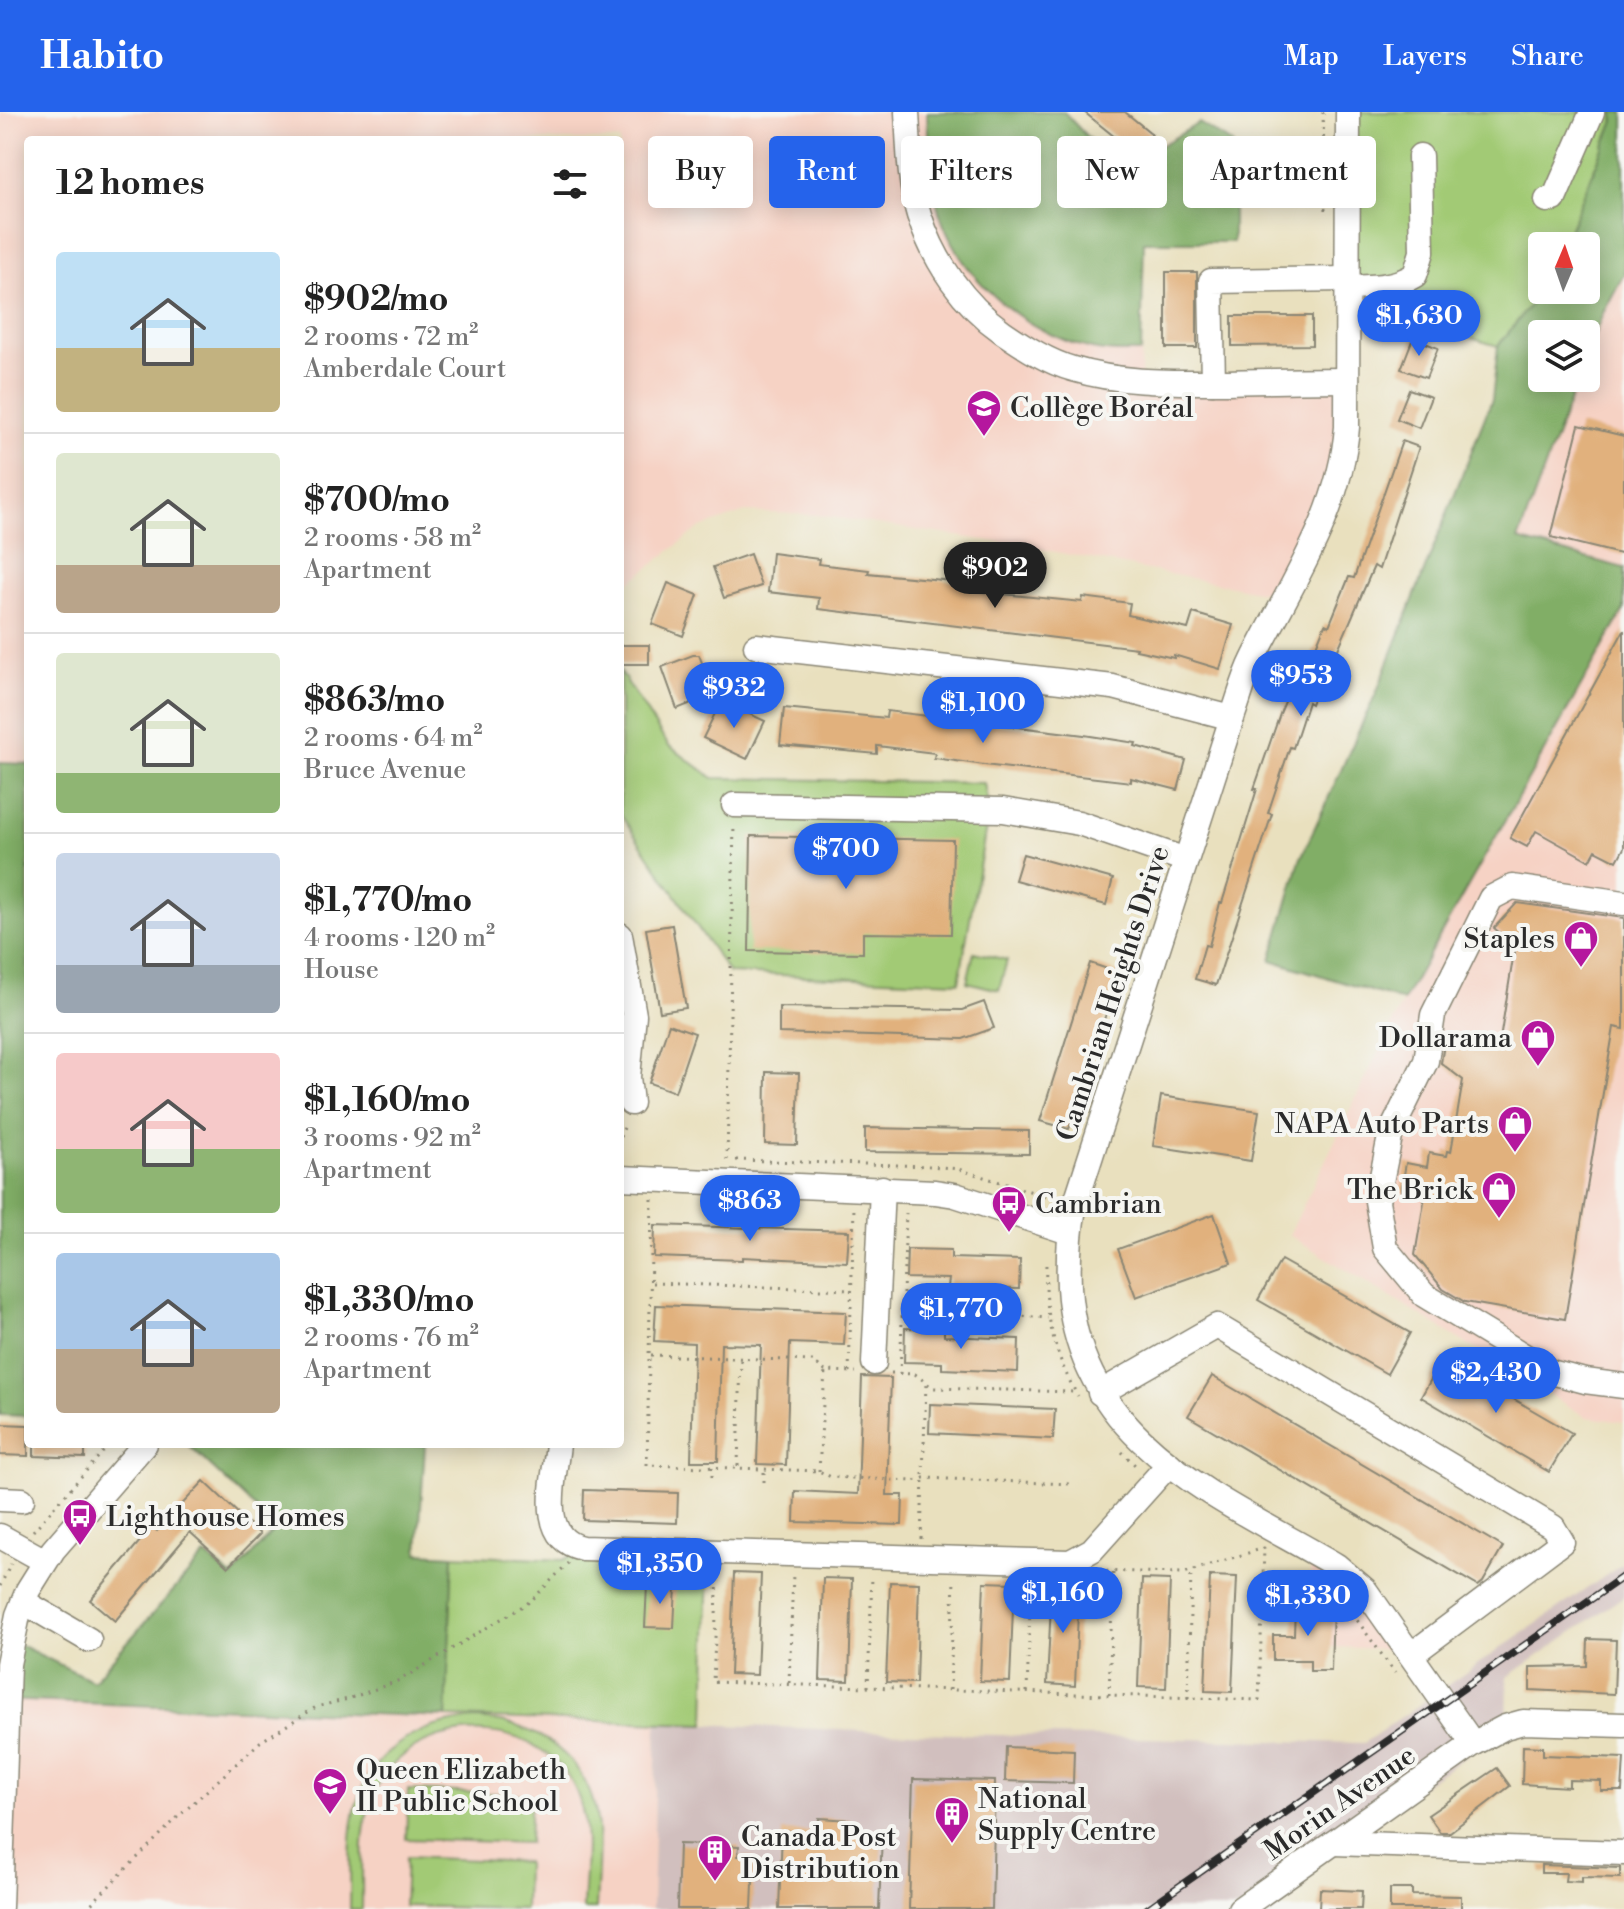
<!DOCTYPE html>
<html lang="en">
<head>
<meta charset="utf-8">
<style>
	:root { --surface:#fff; --page:#f2f2f2; --text:#222; --muted:#767676; --line:#e0e0e0; --accent:#2563eb }
	body { margin:0; font-family:"Libre Bodoni",serif; background:var(--page); color:var(--text); height:100vh; display:flex; flex-direction:column; font-size:30px; white-space:nowrap }
	* { box-sizing:border-box; margin:0 }
	p { font-size:26px; color:var(--muted) }
	.icon { flex:none; width:44px; height:44px; fill:none; stroke:currentColor; stroke-width:2; stroke-linecap:round; stroke-linejoin:round }
	.map { position:relative; flex:1; overflow:hidden }
	.drawer { position:absolute; left:24px; top:24px; width:600px; height:1312px; display:flex; flex-direction:column; background:var(--surface); border-radius:8px; box-shadow:0 4px 20px #0003 }
	.drawer>* { flex:none }
	.top-card { position:absolute; left:648px; top:24px; width:760px; height:72px; display:flex; gap:16px }
	.needle { width:52px; rotate:2deg }
	.buttons { position:absolute; left:1528px; top:120px; display:grid; gap:16px }
	.buttons a { display:grid; place-items:center; width:72px; height:72px; border-radius:8px; background:var(--surface); box-shadow:0 4px 20px #0003; font-size:40px }
	.price { position:absolute; translate:-50% -68px; padding:0 18px; border-radius:28px; background:var(--accent); color:#fff; font-size:26px; line-height:52px; filter:drop-shadow(0 2px 4px #0008) }
	.price::after { content:''; position:absolute; left:50%; top:48px; width:24px; height:18px; margin-left:-12px; background:inherit; clip-path:polygon(0 0,100% 0,50% 100%) }
	.price.active { background:#222; color:#fff }
	ul { padding:0; list-style:none }
	li { display:flex; align-items:center; gap:24px; height:200px; padding:0 32px }
	li+li { border-top:2px solid var(--line) }
	li span { display:grid; place-items:center; flex:none; width:224px; height:160px; border-radius:8px; color:#555 }
	li>.icon { margin-inline-start:auto }
	span .icon { width:96px; height:96px; fill:#fffc; stroke-width:1 }
	li b { font-size:34px }
	h2 { display:flex; justify-content:space-between; align-items:center; height:96px; padding:0 32px; font-size:34px }
	.chip { padding:0 28px; border-radius:8px; background:var(--surface); box-shadow:0 4px 20px #0003; font-size:28px; line-height:72px }
	.chip.active { background:var(--accent); color:#fff }
	header { display:flex; align-items:center; gap:48px; box-sizing:border-box; height:112px; padding:0 40px; background:var(--accent); color:#fff }
	header strong { font-size:38px }
	nav { display:flex; gap:44px; margin-inline-start:auto; font-size:28px }
	.map>svg:first-child { display:block }
	.built { fill:#f6d2c4 }
	.industrial { fill:#d1bfbe }
	.green { fill:#a2ca75; stroke:#667a50; stroke-width:2 }
	.forest { fill:#81ae66; stroke:#566c48; stroke-width:2 }
	.building { fill:#e1b17d }
	.lines { fill:none; stroke-linecap:round; stroke-linejoin:round }
	.minor-casing { stroke:#8a8674; stroke-width:27 }
	.path { stroke:#8a8674; stroke-width:3; stroke-dasharray:2 6; stroke-linecap:butt }
	.minor { stroke:#fff; stroke-width:24 }
	.rail-casing { stroke:#2b2b2b; stroke-width:8 }
	.rail { stroke:#f6f6f2; stroke-width:5; stroke-dasharray:15; stroke-linecap:butt }
	.labels { text-anchor:middle; stroke-width:8; stroke-linejoin:round; paint-order:stroke }
	.poi-label { font-size:28px; fill:#2b2b2b; stroke:#f6f6f2; text-anchor:start }
	.street-label { font-size:28px; fill:#2b2b2b; stroke:#f6f6f2 }
</style>
</head>
<body>
<header>
<strong>Habito</strong>
<nav><a>Map</a><a>Layers</a><a>Share</a></nav>
</header>
<div class="map">
<svg width="1624" height="1797" viewBox="0 0 1624 1797">
	<rect width="100%" height="100%" fill="#f6f6f2"/>
	<filter id="ink" filterUnits="userSpaceOnUse"><feTurbulence type="fractalNoise" baseFrequency=".0125" numOctaves="2"/><feDisplacementMap in="SourceGraphic" scale="16" xChannelSelector="R" yChannelSelector="G"/><feConvolveMatrix kernelMatrix="1 2 1 2 8 2 1 2 1" color-interpolation-filters="sRGB"/></filter>
	<filter id="wash" filterUnits="userSpaceOnUse"><feTurbulence type="fractalNoise" baseFrequency=".006" numOctaves="4" result="noise"/><feDisplacementMap in="SourceGraphic" scale="32" xChannelSelector="R" yChannelSelector="G"/><feGaussianBlur stdDeviation="1.8" result="paint"/><feColorMatrix in="noise" values="0 0 0 0 0 0 0 0 0 0 0 0 0 0 0 0 0 1.4 0 .05"/><feComposite in="paint" operator="in"/></filter>
	<g filter="url(#wash)">
		<rect width="100%" height="100%" fill="#e9e0be"/>
		<g class="built">
			<polygon points="0,0 1064,0 1095,32 1108,40 1122,43 1139,43 1199,11 1233,32 1233,130 1143,130 1141,271 1348,269 1349,315 1288,485 1030,435 817,403 745,400 698,417 620,478 620,28 28,28 28,652 0,651"/>
			<polygon points="1624,162 1624,456 1517,428 1578,266 1586,266 1586,245 1603,201"/>
			<polygon points="1624,498 1624,1310 1586,1305 1289,1123 1403,889"/>
			<polygon points="1311,1440 1336,1455 1405,1538 1308,1534"/>
			<polygon points="8,1589 657,1610 652,1797 1,1797"/>
		</g>
		<polygon class="industrial" points="1624,1451 1624,1484 1508,1565 1507,1616 1242,1797 652,1797 657,1610 909,1621 1364,1631"/>
		<g class="green">
			<polygon points="1349,0 1613,0 1615,7 1563,134 1542,134 1542,178 1498,234 1349,190"/>
			<polygon points="620,559 668,633 713,666 984,671 989,698 959,870 729,861 620,702"/>
			<polygon points="974,840 1007,848 999,878 967,870"/>
			<polygon points="582,1438 709,1441 705,1612 446,1605 453,1443 563,1448"/>
			<path d="M475,1607C539,1610 592,1647 598,1716C600,1742 597,1770 596,1797H583C584,1761 591,1721 579,1687C552,1605 429,1598 383,1665C357,1702 363,1754 362,1797H350C351,1765 348,1729 355,1698C369,1638 418,1611 475,1607Z"/>
			<polygon points="408,1678 531,1683 529,1731 406,1727"/>
			<polygon points="406,1745 526,1750 525,1797 404,1794"/>
		</g>
		<g class="forest">
			<path d="M927,0H1064C1074,10 1084,23 1095,32C1131,60 1167,29 1199,11L1233,32V130H1144L1141,240C1125,240 1107,241 1092,237C1022,220 955,163 937,92C930,63 928,30 927,0Z"/>
			<polygon points="1613,0 1624,0 1624,162 1603,201 1586,245 1586,222 1542,222 1542,266 1578,266 1518,428 1624,456 1624,498 1403,889 1271,848 1300,748 1377,579 1492,287 1498,234 1542,178 1586,178 1586,134 1563,134 1615,7"/>
			<polygon points="0,651 28,652 28,1304 0,1303"/>
			<polygon points="187,1332 425,1333 418,1441 453,1443 446,1605 0,1588 12,1529 93,1569 205,1443 232,1465 276,1416"/>
		</g>
		<g id="blocks">
			<g class="building">
				<polygon points="1084,0 1125,0 1152,22 1136,42"/>
				<rect x="1166" y="160" width="31" height="76"/>
				<polygon points="1232,204 1312,204 1312,233 1232,234"/>
				<polygon points="1413,226 1438,236 1426,266 1401,257"/>
				<polygon points="1409,277 1431,285 1419,316 1397,307"/>
				<polygon points="1579,313 1624,324 1624,443 1551,425"/>
				<polygon points="1402,329 1419,335 1379,457 1374,454 1333,549 1329,547 1311,592 1308,590 1293,636 1290,635 1268,701 1272,702 1216,873 1195,867 1205,833 1209,834 1220,791 1222,791 1257,677 1254,677 1281,599 1301,551 1308,554 1325,512 1329,514 1349,465 1354,466"/>
				<polygon points="772,441 819,447 818,452 869,458 868,461 974,471 973,479 1082,490 1083,485 1130,491 1128,503 1188,517 1193,501 1233,513 1220,557 1174,543 1174,546 1136,538 1137,536 818,497 819,486 768,480"/>
				<polygon points="750,442 761,474 724,486 713,455"/>
				<polygon points="668,471 698,483 683,524 652,512"/>
				<polygon points="1624,518 1624,736 1617,749 1596,738 1590,749 1536,719 1527,735 1510,726"/>
				<rect x="621" y="533" width="28" height="19"/>
				<polygon points="693,543 699,543 714,582 677,597 662,555"/>
				<polygon points="721,589 765,609 747,647 703,626"/>
				<polygon points="784,596 886,606 887,599 1084,623 1136,631 1135,634 1186,648 1178,678 1131,666 1131,670 984,653 934,646 935,641 877,634 877,642 780,633"/>
				<polygon points="751,724 953,728 951,822 863,821 863,841 749,839"/>
				<polygon points="1023,742 1113,767 1106,793 1015,768"/>
				<polygon points="1517,791 1624,806 1624,917 1614,915 1565,1207 1465,1190 1443,1177 1415,1143 1425,1084 1401,1080 1406,1051 1427,1055 1429,1041 1446,1044 1447,1039 1451,1040 1463,968 1441,951 1444,932 1498,940 1515,834 1494,816"/>
				<polygon points="672,813 686,896 660,900 646,817"/>
				<polygon points="1090,851 1119,861 1069,1017 1040,1009"/>
				<polygon points="984,890 994,916 963,927 779,921 779,895 962,898"/>
				<polygon points="669,912 695,921 675,980 649,971"/>
				<polygon points="766,960 799,961 797,1033 765,1032"/>
				<polygon points="1161,984 1259,999 1251,1049 1153,1034"/>
				<polygon points="865,1016 1029,1019 1029,1042 865,1040"/>
				<polygon points="1214,1102 1231,1151 1136,1185 1118,1137"/>
				<polygon points="655,1113 849,1119 847,1150 742,1145 742,1148 654,1145"/>
				<polygon points="907,1137 951,1138 951,1146 1020,1148 1019,1177 948,1175 949,1167 906,1166"/>
				<polygon points="1281,1148 1410,1221 1387,1262 1258,1188"/>
				<polygon points="656,1193 846,1200 844,1233 790,1231 786,1353 757,1352 761,1233 721,1232 718,1349 691,1349 694,1231 654,1229"/>
				<polygon points="905,1216 944,1218 944,1224 1019,1227 1018,1260 942,1257 942,1251 904,1250"/>
				<polygon points="1443,1246 1572,1321 1549,1360 1421,1285"/>
				<polygon points="1212,1264 1503,1435 1483,1470 1478,1474 1188,1304"/>
				<polygon points="862,1265 891,1266 887,1383 903,1383 902,1413 794,1410 795,1379 858,1382"/>
				<polygon points="930,1292 1055,1297 1053,1327 929,1321"/>
				<polygon points="0,1312 28,1313 28,1344 0,1343"/>
				<polygon points="34,1332 85,1332 85,1346 34,1344"/>
				<polygon points="204,1369 260,1422 228,1455 190,1420 115,1509 90,1488 152,1415 157,1419"/>
				<polygon points="584,1378 678,1381 677,1411 583,1408"/>
				<polygon points="734,1461 761,1462 757,1563 730,1562"/>
				<polygon points="1210,1464 1237,1465 1232,1580 1205,1579"/>
				<polygon points="823,1466 852,1467 849,1569 820,1568"/>
				<polygon points="1142,1467 1170,1468 1166,1576 1138,1575"/>
				<polygon points="890,1470 919,1471 916,1571 886,1570"/>
				<polygon points="984,1470 1014,1471 1010,1570 980,1569"/>
				<polygon points="1052,1472 1079,1473 1075,1574 1047,1572"/>
				<polygon points="647,1473 676,1474 674,1516 645,1515"/>
				<polygon points="1295,1494 1333,1494 1331,1559 1310,1559 1310,1548 1273,1548 1273,1523 1294,1523"/>
				<polygon points="1588,1527 1616,1528 1614,1582 1530,1578 1530,1555 1587,1554"/>
				<polygon points="1523,1634 1543,1635 1543,1643 1624,1646 1622,1679 1601,1679 1601,1669 1569,1668 1569,1675 1522,1672"/>
				<polygon points="1006,1635 1074,1638 1073,1671 1005,1669"/>
				<polygon points="1497,1656 1510,1674 1450,1720 1440,1720 1428,1703"/>
				<polygon points="913,1667 995,1669 992,1797 909,1797"/>
				<polygon points="819,1706 851,1708 850,1721 882,1723 879,1797 779,1797 782,1719 818,1720"/>
				<polygon points="679,1732 739,1734 738,1744 754,1745 752,1797 677,1797"/>
				<polygon points="1541,1753 1620,1756 1620,1766 1582,1765 1582,1770 1565,1769 1566,1761 1541,1761"/>
				<polygon points="1320,1777 1362,1779 1361,1797 1319,1797"/>
				<polygon points="1390,1777 1412,1777 1412,1783 1461,1784 1461,1797 1390,1797"/>
			</g>
		</g>
	</g>
	<g filter="url(#ink)">
		<use href="#blocks" fill-opacity="0" stroke="#8a8674" stroke-width="2"/>
		<g class="lines">
			<g class="minor-casing">
				<g id="minor">
					<path d="M907,0C909,34 909,70 919,103C934,149 963,192 1003,220C1025,235 1048,250 1073,257C1123,272 1174,270 1225,270C1266,269 1306,268 1347,268"/>
					<path d="M1348,0L1347,315C1340,402 1291,472 1253,548C1244,566 1239,587 1232,606L1074,1096C1069,1123 1068,1148 1069,1175C1078,1331 1220,1385 1337,1454L1365,1478L1473,1632"/>
					<polyline points="1547,88 1554,87 1592,0"/>
					<path d="M1347,176C1372,175 1394,176 1415,163L1422,140L1420,44"/>
					<polyline points="1213,270 1211,169 1347,167"/>
					<polyline points="756,534 1113,575 1232,606"/>
					<polyline points="734,693 1003,698 1079,711 1186,748"/>
					<polyline points="1624,791 1512,775 1491,786 1433,903 1426,949 1391,1020 1377,1089 1385,1136 1424,1183 1551,1260 1585,1269 1624,1274"/>
					<polyline points="620,823 634,903 628,965 631,991"/>
					<polyline points="620,1066 935,1080 955,1083 1069,1120"/>
					<polyline points="874,1251 882,1076"/>
					<polyline points="1100,1281 1217,1214 1553,1415 1562,1430 1411,1543"/>
					<path d="M558,1332C555,1366 536,1426 582,1436L1070,1450L1092,1438L1169,1352"/>
					<polyline points="0,1387 22,1388"/>
					<polyline points="0,1424 45,1449"/>
					<polyline points="24,1490 89,1528"/>
					<polyline points="1334,1731 1624,1741"/>
					<polyline points="0,1795 8,1552 18,1503 28,1478 53,1438 145,1332"/>
					<polyline points="1240,1797 1473,1632 1505,1615 1523,1610 1624,1613"/>
				</g>
			</g>
			<g class="path">
				<polyline points="1323,0 1325,100"/>
				<polyline points="620,1025 626,1011"/>
				<polyline points="727,1048 734,712"/>
				<polyline points="736,1048 932,1054 958,1057 1055,1087"/>
				<polyline points="652,1087 647,1353 819,1359 831,1365 914,1369 924,1366 1070,1372"/>
				<path d="M1046,1153C1044,1199 1054,1244 1078,1284"/>
				<polyline points="652,1171 852,1178"/>
				<polyline points="904,1196 1048,1206"/>
				<polyline points="651,1243 813,1249 825,1259 856,1260"/>
				<polyline points="849,1260 854,1095"/>
				<polyline points="891,1261 915,1262 933,1276 1075,1280"/>
				<polyline points="900,1262 906,1101"/>
				<polyline points="1122,1340 1139,1357"/>
				<polyline points="738,1354 741,1246"/>
				<polyline points="712,1355 712,1367"/>
				<polyline points="819,1359 825,1259"/>
				<polyline points="764,1370 764,1357"/>
				<polyline points="33,1419 110,1332"/>
				<polyline points="921,1427 926,1271"/>
				<polyline points="718,1460 713,1570 1259,1588 1264,1436 1184,1461 1095,1459"/>
				<polyline points="1318,1469 1347,1494 1395,1561"/>
				<polyline points="0,1474 11,1452"/>
				<polyline points="789,1571 793,1462"/>
				<polyline points="868,1575 872,1465"/>
				<polyline points="950,1578 954,1467"/>
				<polyline points="1027,1580 1031,1469"/>
				<polyline points="1109,1583 1113,1460"/>
				<polyline points="1188,1586 1191,1458"/>
				<polyline points="86,1797 177,1706 260,1630 316,1595 348,1587 400,1568 531,1489 568,1451"/>
			</g>
			<use href="#minor" class="minor"/>
			<g class="rail-casing">
				<polyline id="rail" points="1147,1797 1624,1464"/>
			</g>
			<use href="#rail" class="rail"/>
		</g>
	</g>
	<defs>
		<g id="university-pin" transform="scale(1.8)"><path d="M0 17L-7.5 6A9.5 9.5 0 1 1 7.5 6Z" fill="#b5179e" stroke="#f6f6f2"/><path d="M0-5L7-2L0 1L-7-2ZM-4 1L0 2.5L4 1V4Q0 6-4 4Z" fill="#fff"/></g>
		<g id="shop-pin" transform="scale(1.8)"><path d="M0 17L-7.5 6A9.5 9.5 0 1 1 7.5 6Z" fill="#b5179e" stroke="#f6f6f2"/><path d="M-5-2.5h2.3a2.7 3.5 0 0 1 5.4 0H5L5.5 6h-11ZM-1.5-2.5h3a1.5 2.3 0 0 0-3 0Z" fill="#fff"/></g>
		<g id="bus-pin" transform="scale(1.8)"><path d="M0 17L-7.5 6A9.5 9.5 0 1 1 7.5 6Z" fill="#b5179e" stroke="#f6f6f2"/><path d="M-5-6H5V4H4V6H2V4H-2V6H-4V4H-5ZM-3.5-4V0h7V-4ZM-3.5 1.2v1.5H-2V1.2ZM2 1.2v1.5H3.5V1.2Z" fill="#fff"/></g>
		<g id="school-pin" transform="scale(1.8)"><path d="M0 17L-7.5 6A9.5 9.5 0 1 1 7.5 6Z" fill="#b5179e" stroke="#f6f6f2"/><path d="M0-5L7-2L0 1L-7-2ZM-4 1L0 2.5L4 1V4Q0 6-4 4Z" fill="#fff"/></g>
		<g id="building-pin" transform="scale(1.8)"><path d="M0 17L-7.5 6A9.5 9.5 0 1 1 7.5 6Z" fill="#b5179e" stroke="#f6f6f2"/><path d="M-4-6H4V6H1V3H-1V6H-4ZM-2.5-4.3h1.7v1.8h-1.7ZM.8-4.3h1.7v1.8H.8ZM-2.5-1h1.7V.8h-1.7ZM.8-1h1.7V.8H.8Z" fill="#fff"/></g>
	</defs>
	<g fill-rule="evenodd">
		<use href="#university-pin" x="984" y="295"/>
		<use href="#shop-pin" x="1581" y="826"/>
		<use href="#shop-pin" x="1538" y="925"/>
		<use href="#shop-pin" x="1515" y="1011"/>
		<use href="#shop-pin" x="1499" y="1077"/>
		<use href="#bus-pin" x="1009" y="1091"/>
		<use href="#bus-pin" x="80" y="1404"/>
		<use href="#school-pin" x="330" y="1673"/>
		<use href="#building-pin" x="952" y="1702"/>
		<use href="#building-pin" x="715" y="1740"/>
	</g>
	<g class="labels">
		<g class="poi-label">
			<text x="1010" y="305">Collège Boréal</text>
			<text x="1555" y="836" text-anchor="end">Staples</text>
			<text x="1512" y="935" text-anchor="end">Dollarama</text>
			<text x="1489" y="1021" text-anchor="end">NAPA Auto Parts</text>
			<text x="1473" y="1087" text-anchor="end">The Brick</text>
			<text x="1035" y="1101">Cambrian</text>
			<text x="106" y="1414">Lighthouse Homes</text>
			<text x="356" y="1667">Queen Elizabeth<tspan x="356" dy="32">II Public School</tspan></text>
			<text x="978" y="1696">National<tspan x="978" dy="32">Supply Centre</tspan></text>
			<text x="741" y="1734">Canada Post<tspan x="741" dy="32">Distribution</tspan></text>
		</g>
		<g class="street-label">
			<text transform="translate(1112 881) rotate(-72)" y="10">Cambrian Heights Drive</text>
			<text transform="translate(1339 1690) rotate(-35)" y="10">Morin Avenue</text>
		</g>
	</g>
</svg>
<div class="buttons">
<a><svg class="needle" viewBox="-14 -14 28 28"><path d="M0-13l5 13h-10z" fill="#e53935"/><path d="M0 13l5-13h-10z" fill="#767676"/></svg></a>
<a><svg class="icon" aria-label="layers" viewBox="0 0 24 24"><path d="M12 4l9 5-9 5-9-5zM3 14l9 5 9-5"/></svg></a>
</div>
<b class="price" style="left:1419px;top:246px">$1,630</b>
<b class="price active" style="left:995px;top:498px">$902</b>
<b class="price" style="left:1301px;top:606px">$953</b>
<b class="price" style="left:734px;top:618px">$932</b>
<b class="price" style="left:983px;top:633px">$1,100</b>
<b class="price" style="left:846px;top:779px">$700</b>
<b class="price" style="left:750px;top:1131px">$863</b>
<b class="price" style="left:961px;top:1239px">$1,770</b>
<b class="price" style="left:1496px;top:1303px">$2,430</b>
<b class="price" style="left:660px;top:1494px">$1,350</b>
<b class="price" style="left:1063px;top:1523px">$1,160</b>
<b class="price" style="left:1308px;top:1526px">$1,330</b>
<div class="top-card">
<a class="chip">Buy</a>
<a class="chip active">Rent</a>
<a class="chip">Filters</a>
<a class="chip">New</a>
<a class="chip">Apartment</a>
</div>
<section class="drawer">
<h2>12 homes<svg class="icon" aria-label="filters" viewBox="0 0 24 24"><path d="M4 7h16M4 17h16"/><circle cx="9" cy="7" r="2"/><circle cx="15" cy="17" r="2"/></svg></h2>
<ul>
<li><span style="background:linear-gradient(#bfe0f5 60%,#c2b280 0)"><svg class="icon" aria-label="home" viewBox="0 0 24 24"><path d="M3 11l9-7 9 7M6 9v11h12V9"/></svg></span><div><b>$902/mo</b><p>2 rooms · 72 m²</p><p>Amberdale Court</p></div></li>
<li><span style="background:linear-gradient(#dfe7d0 70%,#b9a48a 0)"><svg class="icon" aria-label="home" viewBox="0 0 24 24"><path d="M3 11l9-7 9 7M6 9v11h12V9"/></svg></span><div><b>$700/mo</b><p>2 rooms · 58 m²</p><p>Apartment</p></div></li>
<li><span style="background:linear-gradient(#dfe7d0 75%,#8fb573 0)"><svg class="icon" aria-label="home" viewBox="0 0 24 24"><path d="M3 11l9-7 9 7M6 9v11h12V9"/></svg></span><div><b>$863/mo</b><p>2 rooms · 64 m²</p><p>Bruce Avenue</p></div></li>
<li><span style="background:linear-gradient(#c9d6e8 70%,#9aa5b1 0)"><svg class="icon" aria-label="home" viewBox="0 0 24 24"><path d="M3 11l9-7 9 7M6 9v11h12V9"/></svg></span><div><b>$1,770/mo</b><p>4 rooms · 120 m²</p><p>House</p></div></li>
<li><span style="background:linear-gradient(#f6c9c9 60%,#8fb573 0)"><svg class="icon" aria-label="home" viewBox="0 0 24 24"><path d="M3 11l9-7 9 7M6 9v11h12V9"/></svg></span><div><b>$1,160/mo</b><p>3 rooms · 92 m²</p><p>Apartment</p></div></li>
<li><span style="background:linear-gradient(#a9c7e8 60%,#b9a48a 0)"><svg class="icon" aria-label="home" viewBox="0 0 24 24"><path d="M3 11l9-7 9 7M6 9v11h12V9"/></svg></span><div><b>$1,330/mo</b><p>2 rooms · 76 m²</p><p>Apartment</p></div></li>
</ul>
</section>
</div>
</body>
</html>
